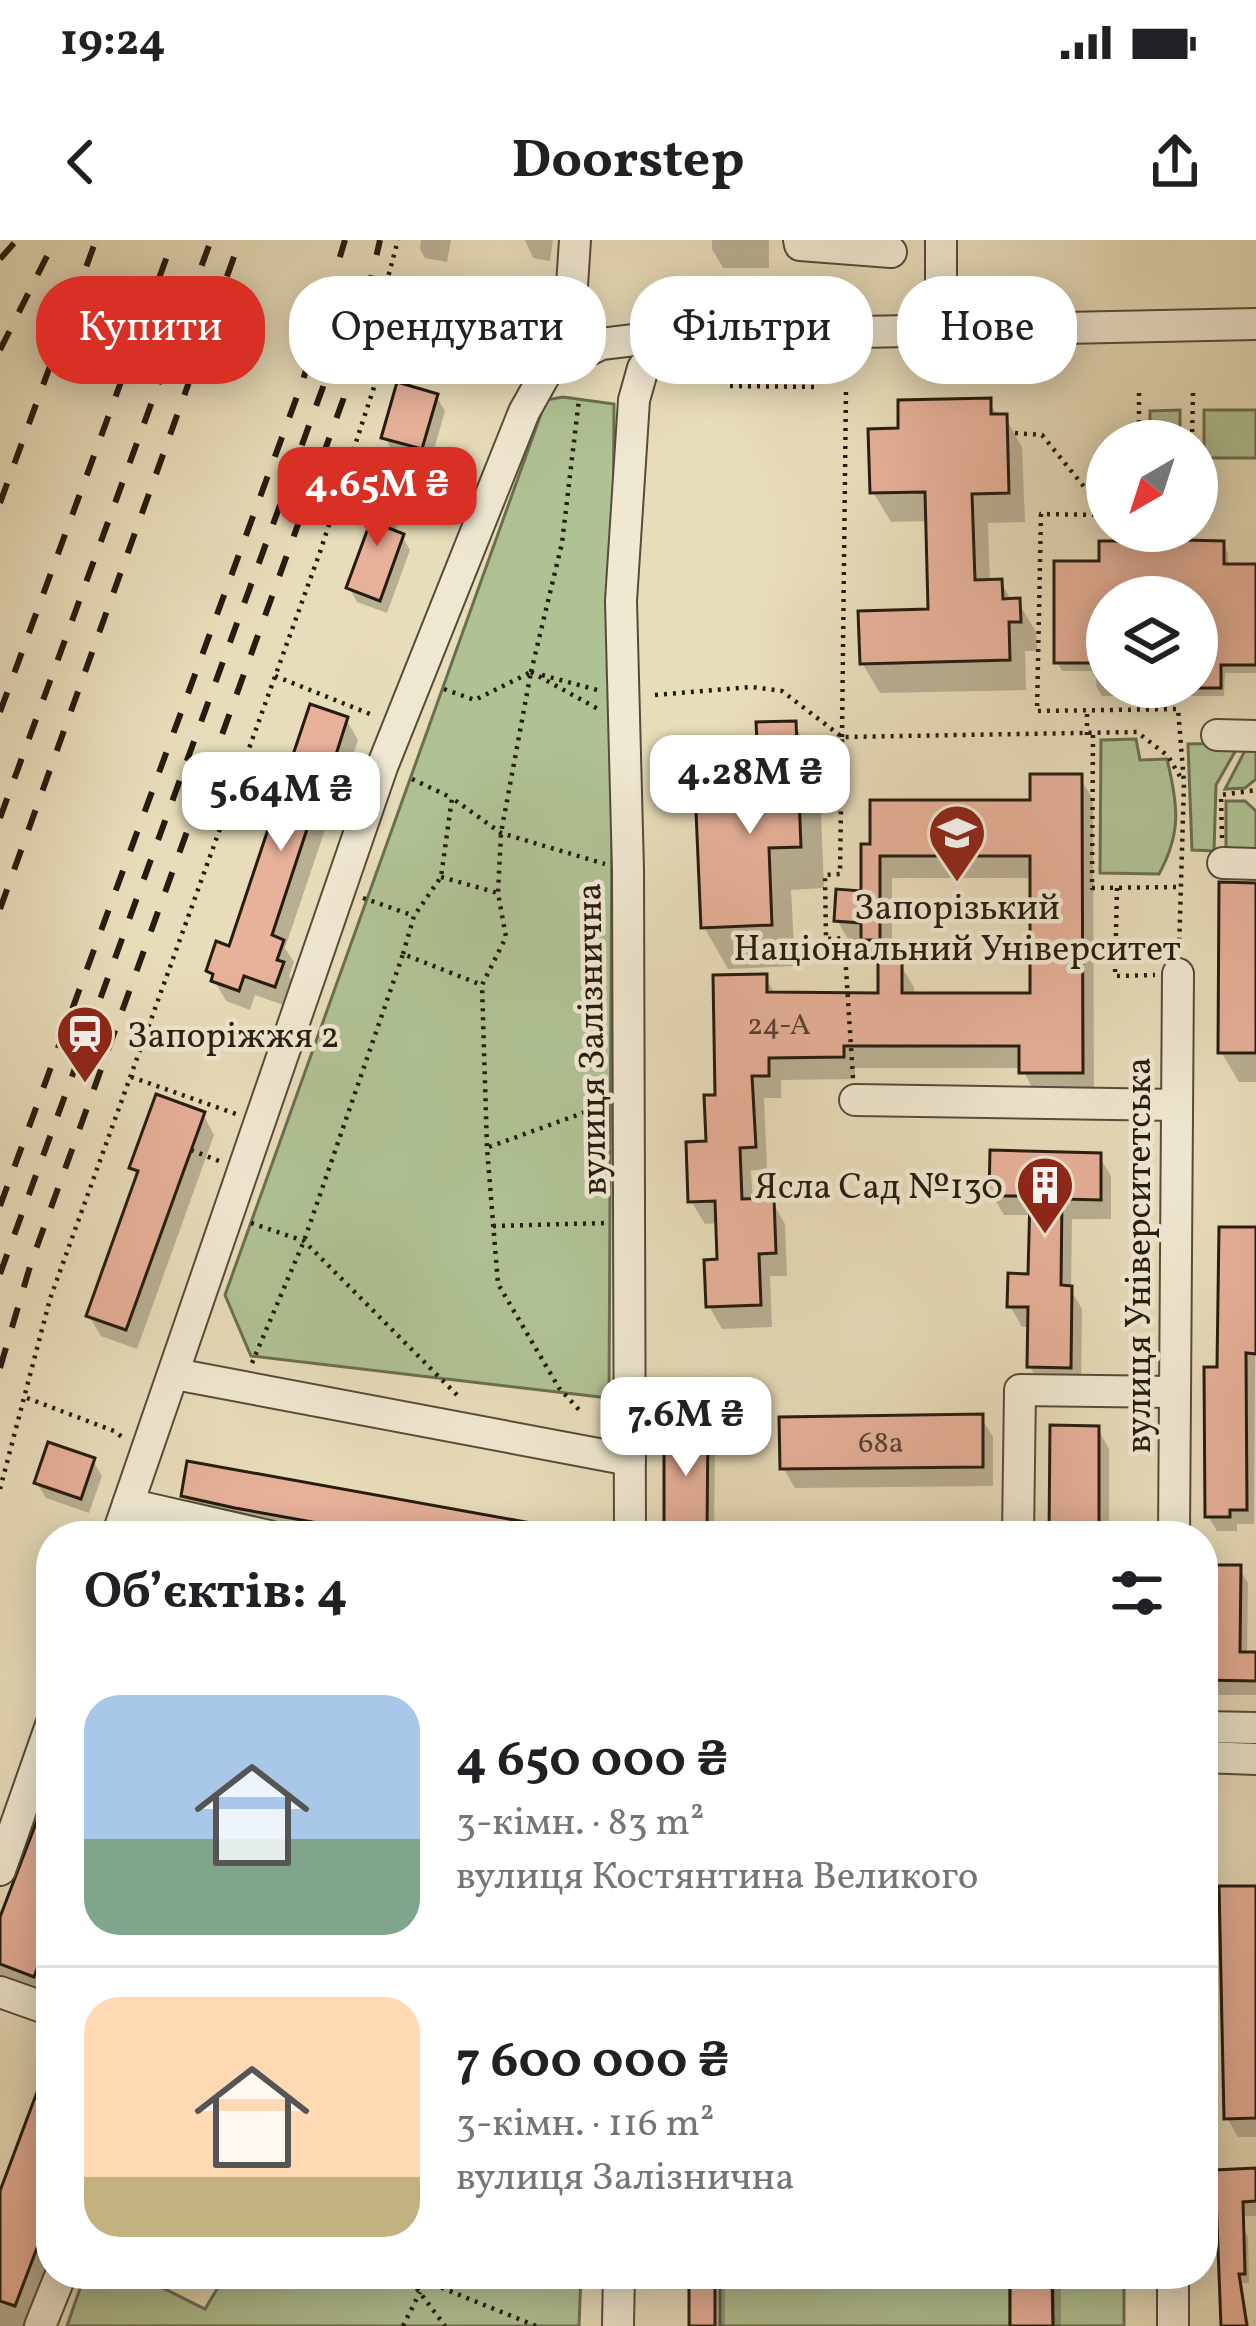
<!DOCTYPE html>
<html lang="uk">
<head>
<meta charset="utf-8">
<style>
	:root { --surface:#fff; --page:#f2f2f2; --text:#202124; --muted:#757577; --line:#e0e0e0; --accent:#d93025 }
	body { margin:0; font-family:Vollkorn,serif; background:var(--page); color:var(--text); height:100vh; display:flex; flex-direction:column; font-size:45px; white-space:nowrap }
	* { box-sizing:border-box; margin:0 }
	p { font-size:39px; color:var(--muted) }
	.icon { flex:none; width:66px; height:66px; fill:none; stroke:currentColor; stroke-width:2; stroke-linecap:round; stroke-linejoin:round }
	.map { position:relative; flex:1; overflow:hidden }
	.side { position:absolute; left:36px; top:1281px; width:1182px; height:768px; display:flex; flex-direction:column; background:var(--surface); border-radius:48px; box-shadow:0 6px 30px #0003 }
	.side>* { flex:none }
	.guide { position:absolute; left:36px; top:36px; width:1185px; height:108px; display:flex; gap:24px }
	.needle { width:78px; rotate:219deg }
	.tools { position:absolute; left:1086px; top:180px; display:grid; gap:24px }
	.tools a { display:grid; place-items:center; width:132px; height:132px; border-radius:50%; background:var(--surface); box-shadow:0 6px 30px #0003; font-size:60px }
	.price { position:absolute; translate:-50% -102px; padding:0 27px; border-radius:24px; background:#fff; color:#222; font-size:39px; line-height:78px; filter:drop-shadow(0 3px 6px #0008) }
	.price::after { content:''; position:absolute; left:50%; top:72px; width:36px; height:27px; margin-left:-18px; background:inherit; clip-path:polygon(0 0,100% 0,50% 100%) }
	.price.selected { background:var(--accent); color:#fff }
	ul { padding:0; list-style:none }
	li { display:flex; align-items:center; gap:36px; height:300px; padding:0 48px }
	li+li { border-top:3px solid var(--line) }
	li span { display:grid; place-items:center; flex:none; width:336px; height:240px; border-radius:36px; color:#555 }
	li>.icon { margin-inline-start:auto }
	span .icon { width:144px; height:144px; fill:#fffc; stroke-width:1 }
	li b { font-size:51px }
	h2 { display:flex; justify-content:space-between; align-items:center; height:144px; padding:0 48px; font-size:51px }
	.chip { padding:0 42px; border-radius:48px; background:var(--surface); box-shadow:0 6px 30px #0003; font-size:42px; line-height:108px }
	.chip.selected { background:var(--accent); color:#fff }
	.status { display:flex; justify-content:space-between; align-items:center; height:84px; padding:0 60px; background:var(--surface); direction:ltr }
	.status svg { height:33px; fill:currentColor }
	header { display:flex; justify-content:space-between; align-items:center; height:156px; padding:0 48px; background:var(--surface); font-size:54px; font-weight:700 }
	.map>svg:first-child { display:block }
	.green { fill:#b0c294; stroke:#6b6f52; stroke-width:3 }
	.shadow { fill:#0003; fill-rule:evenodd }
	.building { fill:#e7b19a; stroke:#261c0f; stroke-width:3 }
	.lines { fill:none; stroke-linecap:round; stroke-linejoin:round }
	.minor-casing { stroke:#564c3a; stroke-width:34 }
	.path { stroke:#261c0f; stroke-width:4.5; stroke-dasharray:3 6; stroke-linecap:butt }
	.minor { stroke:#f0e9d2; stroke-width:30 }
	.rail { stroke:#261c0f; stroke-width:6; stroke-dasharray:21 21; stroke-linecap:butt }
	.labels { text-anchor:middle; stroke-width:9; stroke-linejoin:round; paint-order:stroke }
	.number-label { font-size:30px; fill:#564132 }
	.poi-label { font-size:36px; fill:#261c0f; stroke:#f0e9d2 }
	.street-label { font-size:36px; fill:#261c0f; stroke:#f0e9d2 }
</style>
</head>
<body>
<div class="status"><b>19:24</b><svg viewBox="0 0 49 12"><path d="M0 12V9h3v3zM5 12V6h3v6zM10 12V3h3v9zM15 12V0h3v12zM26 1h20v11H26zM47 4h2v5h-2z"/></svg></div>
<header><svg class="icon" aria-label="back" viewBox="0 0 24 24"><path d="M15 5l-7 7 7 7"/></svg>Doorstep<svg class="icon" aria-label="share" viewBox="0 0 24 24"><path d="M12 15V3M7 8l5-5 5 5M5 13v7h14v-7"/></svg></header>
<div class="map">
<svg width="1256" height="2086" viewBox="0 0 1256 2086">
	<rect width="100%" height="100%" fill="#e8ddba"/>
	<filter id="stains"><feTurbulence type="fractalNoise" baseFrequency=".00167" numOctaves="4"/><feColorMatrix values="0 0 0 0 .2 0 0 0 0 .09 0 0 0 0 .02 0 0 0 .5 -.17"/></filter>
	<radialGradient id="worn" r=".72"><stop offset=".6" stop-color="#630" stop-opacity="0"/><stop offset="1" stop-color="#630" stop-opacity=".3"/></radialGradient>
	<g class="green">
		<polygon points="563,157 614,164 609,1158 251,1116 225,1055 546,160"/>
		<polygon points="1180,170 1180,201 1150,201 1150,171"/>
		<rect x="1204" y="170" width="52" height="48"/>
		<path d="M1136,499L1140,520L1167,519C1178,565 1182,592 1159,634L1100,633L1101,500Z"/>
		<polygon points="1240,503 1216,545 1214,611 1192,610 1188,504"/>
		<polygon points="1256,504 1256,539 1245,548 1225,549 1248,505"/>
		<polygon points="1226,561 1245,561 1256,571 1256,618 1226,618"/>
		<polygon points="85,2034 135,2034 205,2069 226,2034 581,2034 579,2086 67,2086"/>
		<rect x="720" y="2034" width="290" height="52"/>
		<rect x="1053" y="2034" width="71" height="52"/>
	</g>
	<g class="shadow">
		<polygon points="421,0 451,0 447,22 425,18 420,9"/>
		<polygon points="525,0 553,0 550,21 533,18"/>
		<polygon points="712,0 769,0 769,28 723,28 712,9"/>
		<polygon points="426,61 431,70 414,138 397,133 392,124"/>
		<polygon points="436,156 445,171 430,223 393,212 385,197"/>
		<polygon points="989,161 998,177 1005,177 1022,207 1025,282 988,283 990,342 1001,342 1012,362 1018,362 1036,392 1037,411 1025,411 1026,450 880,453 862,423 931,372 929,281 891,282 873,252 901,191"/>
		<polygon points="394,246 402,260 395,293 402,296 410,310 387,373 357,362 349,348"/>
		<path d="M1182,293L1188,303L1222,304L1228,313V327H1256V433H1225L1224,456H1102L1096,446L1097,431H1062L1057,422L1102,324ZM1107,357H1197V447H1107Z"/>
		<polygon points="346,479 358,500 345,540 352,554 342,586 328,581 285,708 294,722 289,736 294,744 286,766 255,755 250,770 226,761 209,731 231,709"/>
		<polygon points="794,484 819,526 824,648 791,650 795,726 728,729 704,687 763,571"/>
		<path d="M1080,537L1093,560L1094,855H1036L1022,828H855V839L781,840V858H764L767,930H751L753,962L772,961L785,984L787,1036H770L772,1087L722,1089L709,1066L721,1022L719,983L705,984L691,961L709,904L718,858L765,737L776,755L881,756V722H877L867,705L850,703L837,680L864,654V607L1033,563ZM892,638H1033V756H914V747L900,724H892Z"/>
		<polygon points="1256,646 1256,842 1239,842 1221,812"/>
		<polygon points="203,874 214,895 137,1109 101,1096 89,1076 139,938 133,928"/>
		<polygon points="1099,916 1111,936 1111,979 1072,979 1071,1050 1082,1069 1081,1148 1042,1147 1030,1127 1030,1087 1022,1087 1010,1066 1031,1037 1032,975 1004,975 992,955"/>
		<polygon points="1256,990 1254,1284 1237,1284 1237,1291 1217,1291 1208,1276 1220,1130"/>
		<polygon points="981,1177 993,1197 993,1246 795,1248 783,1228"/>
		<polygon points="706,1185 715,1200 714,1296 667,1296"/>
		<polygon points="1098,1189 1109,1209 1109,1296 1052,1296"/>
		<polygon points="93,1221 102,1236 89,1273 46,1258 37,1243"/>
		<polygon points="190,1225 553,1290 557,1296 257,1296 202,1286 184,1255"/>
		<polygon points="1239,1328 1248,1343 1247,1415 1256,1415 1256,1455 1213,1455 1205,1440"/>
		<polygon points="51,1550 51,1765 0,1739 0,1687"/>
		<polygon points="1256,1649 1256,1897 1238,1897 1227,1878"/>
		<polygon points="51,1824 51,2034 47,2086 0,2086 0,1960"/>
		<polygon points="1256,1931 1256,1976 1228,1977"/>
		<polygon points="1242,1987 1248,1997 1249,2043 1242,2043 1249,2086 1224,2086"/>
		<polygon points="199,2034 234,2034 230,2045"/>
		<rect x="692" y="2034" width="33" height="52"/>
		<rect x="1013" y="2034" width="48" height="52"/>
	</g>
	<g class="building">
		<polygon points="407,53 428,58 410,130 389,124"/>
		<polygon points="397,142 438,154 422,209 381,198"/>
		<polygon points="991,158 991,174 1007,174 1009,253 972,254 975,340 1002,339 1003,359 1020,358 1021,382 1009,382 1010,420 860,424 858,371 928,369 925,252 870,253 868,189 898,188 898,160"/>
		<polygon points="434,227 450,232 444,255 427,250"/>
		<polygon points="385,240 396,243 386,287 404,294 380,361 346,348 377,264 377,247 383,248"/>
		<polygon points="1145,291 1184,291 1183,300 1224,301 1224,324 1256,324 1256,425 1221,425 1221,448 1197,448 1197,357 1107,357 1107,423 1054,423 1054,321 1099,321 1099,301 1145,301"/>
		<polygon points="310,464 348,477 332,527 343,531 330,567 316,562 272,695 284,700 277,720 284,722 275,747 244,736 239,751 211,741 213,734 206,731 216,701 229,706"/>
		<polygon points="796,481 801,607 769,608 772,685 701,688 696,571 760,568 756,482"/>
		<polygon points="1030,534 1082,534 1083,833 1019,833 1019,806 844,806 844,817 769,818 769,836 752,836 756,907 740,908 742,959 774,958 776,1013 759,1014 761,1065 706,1067 704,1020 717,1019 715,961 688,962 686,902 706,901 704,855 715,855 713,735 767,734 767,752 878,753 878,721 902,721 902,753 1030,753 1030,616 880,616 880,700 861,700 861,683 834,681 836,649 861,651 861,604 870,604 870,560 1030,560"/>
		<polygon points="1219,642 1256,643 1256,813 1218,813"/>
		<polygon points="156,854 205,872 126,1090 86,1076 138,931 129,928"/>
		<polygon points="990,910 1101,913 1101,960 1062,959 1061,1045 1072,1046 1071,1128 1027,1127 1028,1067 1007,1067 1008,1033 1028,1034 1030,956 989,956"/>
		<polygon points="1219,987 1256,987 1256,1114 1246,1113 1247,1270 1230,1270 1230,1277 1205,1277 1204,1127 1217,1127"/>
		<polygon points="983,1174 983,1227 780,1229 779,1177"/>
		<polygon points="664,1182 708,1182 707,1296 664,1296"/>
		<polygon points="1050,1185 1099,1186 1099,1296 1049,1296"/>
		<polygon points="48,1202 95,1218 81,1259 34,1243"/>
		<polygon points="187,1221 553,1287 552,1296 390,1296 235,1268 181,1256"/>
		<polygon points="1203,1325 1241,1325 1240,1412 1256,1412 1256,1441 1203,1440"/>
		<polygon points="51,1544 51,1691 34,1737 0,1724 0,1677"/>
		<polygon points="1219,1646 1256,1646 1256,1878 1224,1879"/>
		<polygon points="49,1820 51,1971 15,2066 0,2061 0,1951"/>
		<polygon points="1256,1928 1256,1961 1243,1962 1245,2034 1239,2034 1247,2086 1221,2086 1215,1930"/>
		<rect x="689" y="2034" width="26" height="52"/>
		<polygon points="1010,2034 1052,2034 1053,2086 1010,2086"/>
	</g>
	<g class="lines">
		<g class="minor-casing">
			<g id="minor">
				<polyline points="799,0 800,5 891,12"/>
				<polyline points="941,68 941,0"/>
				<polyline points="567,121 575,0"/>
				<polyline points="1217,495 1256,496"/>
				<polyline points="1223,623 1256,624"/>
				<polyline points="855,860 1177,865"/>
				<polyline points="175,1134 630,1220"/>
				<polyline points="128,1264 269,1296"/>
				<polyline points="117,1296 382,527 524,172 547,131 601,104 668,96 1256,84"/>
				<polyline points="630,1296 628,630 621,361 634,160 643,128 668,96"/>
				<polyline points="1018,1296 1020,1150 1175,1152"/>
				<polyline points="1174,1296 1178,734"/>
				<polyline points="1203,1487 1256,1488"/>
				<polyline points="1203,1517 1256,1519"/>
				<polyline points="0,1630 51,1485"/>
				<polyline points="0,1752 51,1770"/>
				<polyline points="1173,2034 1173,2086"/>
				<polyline points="40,2086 61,2034"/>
				<polyline points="618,2086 619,2034"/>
			</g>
		</g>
		<g class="path">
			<polyline points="730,146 817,147"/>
			<polyline points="1015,193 1042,195 1107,275"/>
			<polyline points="1139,201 1139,152"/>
			<polyline points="1192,201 1193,152"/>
			<polyline points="1104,275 1041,274 1037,471 1178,469 1184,543 1179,710"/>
			<polyline points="531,432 562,303 579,159"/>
			<polyline points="531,432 600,470"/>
			<polyline points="542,435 601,451"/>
			<polyline points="275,436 375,476"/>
			<polyline points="444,449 475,460 531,432 501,593 498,653 506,697 482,745 487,908 498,1044 559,1148 582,1173"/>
			<polyline points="655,455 752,447 782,451 842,497"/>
			<polyline points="1087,495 1087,471"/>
			<polyline points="1093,495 1092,648 1179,647"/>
			<polyline points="842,497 846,148"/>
			<polyline points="412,539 450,557"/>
			<polyline points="1222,598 1221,555 1256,550"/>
			<polyline points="441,637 498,653"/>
			<polyline points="1117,648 1115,736 1155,735"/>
			<polyline points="363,658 414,676"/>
			<polyline points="403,714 414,676 441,637 452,558 501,593 605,624"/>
			<polyline points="131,837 239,875"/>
			<polyline points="853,838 844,698 826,699 825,635 840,634 842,497 1137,492 1168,516 1181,538"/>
			<polyline points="489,907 602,866"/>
			<polyline points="191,910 219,921"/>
			<polyline points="251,983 304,1001 459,1157"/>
			<polyline points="493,986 607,983"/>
			<polyline points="252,1123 304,1001 403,714 482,745"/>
			<polyline points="27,1158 114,1191 126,1200"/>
			<polyline points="0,1249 50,1059 320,312 375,144 380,67 398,0"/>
			<polyline points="406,2034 445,2086"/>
			<polyline points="408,2034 536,2086"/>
			<polyline points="403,2086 420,2052"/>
		</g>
		<use href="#minor" class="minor"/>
		<g class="rail">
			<polyline points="0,19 17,0"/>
			<polyline points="0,110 55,0"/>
			<polyline points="0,263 96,0"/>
			<polyline points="0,472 173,0"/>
			<polyline points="0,578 211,0"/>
			<polyline points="0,669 240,0"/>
			<polyline points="0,966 303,140 345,0"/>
			<polyline points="0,1034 323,147 352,47"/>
			<polyline points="0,1128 31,1023 343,160 380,0"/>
		</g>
	</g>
	<defs>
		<g id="university-pin" transform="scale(3)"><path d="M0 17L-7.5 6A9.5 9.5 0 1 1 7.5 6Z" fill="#8f2418" stroke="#f0e9d2"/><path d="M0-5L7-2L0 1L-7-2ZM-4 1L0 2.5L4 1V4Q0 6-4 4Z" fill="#fff"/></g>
		<g id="station-pin" transform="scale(3)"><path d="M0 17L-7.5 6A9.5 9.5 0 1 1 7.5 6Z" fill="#8f2418" stroke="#f0e9d2"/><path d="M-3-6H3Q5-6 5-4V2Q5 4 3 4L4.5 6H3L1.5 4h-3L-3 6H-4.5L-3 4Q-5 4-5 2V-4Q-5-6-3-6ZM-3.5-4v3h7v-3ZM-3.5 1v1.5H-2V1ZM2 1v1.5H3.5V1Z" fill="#fff"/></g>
		<g id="building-pin" transform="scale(3)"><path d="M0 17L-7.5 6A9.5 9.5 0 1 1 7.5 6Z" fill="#8f2418" stroke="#f0e9d2"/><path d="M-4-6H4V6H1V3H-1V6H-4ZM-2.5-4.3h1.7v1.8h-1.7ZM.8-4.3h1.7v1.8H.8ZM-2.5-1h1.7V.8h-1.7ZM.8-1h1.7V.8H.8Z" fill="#fff"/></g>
	</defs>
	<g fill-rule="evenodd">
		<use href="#university-pin" x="957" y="593"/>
		<use href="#station-pin" x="85" y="794"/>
		<use href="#building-pin" x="1045" y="945"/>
	</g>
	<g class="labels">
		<g class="number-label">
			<text x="779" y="794">24-А</text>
			<text x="881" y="1212">68а</text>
		</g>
		<g class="poi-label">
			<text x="957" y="679">Запорізький<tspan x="957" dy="41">Національний Університет</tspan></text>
			<text x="127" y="807" text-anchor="start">Запоріжжя 2</text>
			<text x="1003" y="958" text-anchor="end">Ясла Сад №130</text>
		</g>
		<g class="street-label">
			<text transform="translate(590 799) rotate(-91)" y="13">вулиця Залізнична</text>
			<text transform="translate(1137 1015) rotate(-90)" y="13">вулиця Університетська</text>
		</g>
	</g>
	<rect width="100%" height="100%" filter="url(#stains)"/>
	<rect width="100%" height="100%" fill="url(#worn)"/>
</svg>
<div class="tools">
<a><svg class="needle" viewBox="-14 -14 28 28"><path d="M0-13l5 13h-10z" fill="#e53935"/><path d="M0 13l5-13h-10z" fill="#757577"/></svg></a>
<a><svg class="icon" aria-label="layers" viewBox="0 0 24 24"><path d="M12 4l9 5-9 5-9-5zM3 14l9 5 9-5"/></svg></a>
</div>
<b class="price selected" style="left:377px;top:309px">4.65M ₴</b>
<b class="price" style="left:750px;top:597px">4.28M ₴</b>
<b class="price" style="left:281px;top:614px">5.64M ₴</b>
<b class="price" style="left:686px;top:1239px">7.6M ₴</b>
<div class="guide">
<a class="chip selected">Купити</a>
<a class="chip">Орендувати</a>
<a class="chip">Фільтри</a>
<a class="chip">Нове</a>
</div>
<section class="side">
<h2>Об’єктів: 4<svg class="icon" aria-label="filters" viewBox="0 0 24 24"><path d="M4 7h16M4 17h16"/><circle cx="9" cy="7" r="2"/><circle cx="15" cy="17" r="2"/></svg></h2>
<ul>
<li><span style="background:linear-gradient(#a9c7e8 60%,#7fa58c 0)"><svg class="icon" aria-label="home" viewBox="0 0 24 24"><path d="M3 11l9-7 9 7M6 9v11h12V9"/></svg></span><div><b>4 650 000 ₴</b><p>3-кімн. · 83 m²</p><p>вулиця Костянтина Великого</p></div></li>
<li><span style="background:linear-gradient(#ffd9b3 75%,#c2b280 0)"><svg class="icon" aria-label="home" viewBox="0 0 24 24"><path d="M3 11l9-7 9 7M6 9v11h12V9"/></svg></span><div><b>7 600 000 ₴</b><p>3-кімн. · 116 m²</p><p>вулиця Залізнична</p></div></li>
</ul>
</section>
</div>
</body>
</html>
